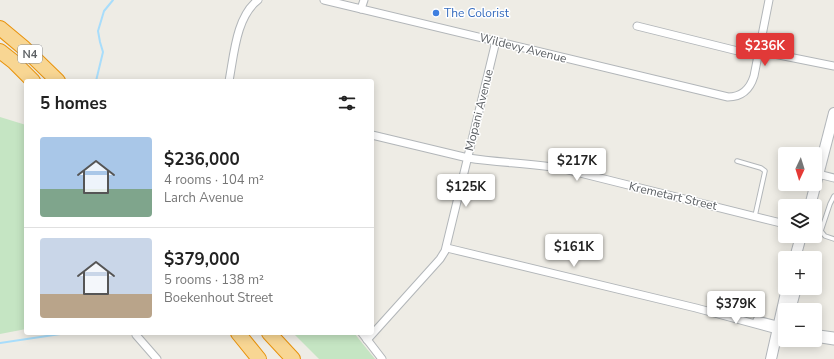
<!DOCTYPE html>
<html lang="en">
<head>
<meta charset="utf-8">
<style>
	:root { --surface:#fff; --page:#f2f2f2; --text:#222; --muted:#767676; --line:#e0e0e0; --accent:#e13938 }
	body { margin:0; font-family:"Nunito Sans",sans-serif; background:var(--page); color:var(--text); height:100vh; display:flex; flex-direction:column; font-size:15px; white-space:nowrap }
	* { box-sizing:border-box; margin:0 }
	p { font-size:13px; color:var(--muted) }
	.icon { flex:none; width:22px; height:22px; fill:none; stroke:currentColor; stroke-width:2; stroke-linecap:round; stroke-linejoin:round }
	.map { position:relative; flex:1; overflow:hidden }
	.panel { position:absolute; left:24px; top:79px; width:350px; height:256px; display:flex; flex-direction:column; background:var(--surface); border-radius:4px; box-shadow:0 2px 10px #0003 }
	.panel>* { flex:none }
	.needle { width:26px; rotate:184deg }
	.buttons { position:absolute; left:778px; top:147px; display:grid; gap:8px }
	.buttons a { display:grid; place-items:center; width:44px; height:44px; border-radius:4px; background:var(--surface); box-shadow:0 2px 10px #0003; font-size:20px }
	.price { position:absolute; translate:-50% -34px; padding:0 9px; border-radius:4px; background:#fff; color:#222; font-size:13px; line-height:26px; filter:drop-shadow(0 1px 2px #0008) }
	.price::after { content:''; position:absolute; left:50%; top:24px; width:12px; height:9px; margin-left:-6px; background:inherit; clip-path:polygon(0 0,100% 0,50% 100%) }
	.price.active { background:var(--accent); color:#fff }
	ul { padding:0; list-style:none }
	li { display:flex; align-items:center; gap:12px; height:100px; padding:0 16px }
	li+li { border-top:1px solid var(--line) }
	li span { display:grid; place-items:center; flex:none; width:112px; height:80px; border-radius:4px; color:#555 }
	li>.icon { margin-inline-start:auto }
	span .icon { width:48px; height:48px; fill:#fffc; stroke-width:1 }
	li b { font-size:17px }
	h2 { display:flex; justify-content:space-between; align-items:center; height:48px; padding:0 16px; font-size:17px }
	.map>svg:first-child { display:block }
	.green { fill:#c5e5c3 }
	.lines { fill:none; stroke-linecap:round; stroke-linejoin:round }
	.stream { stroke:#a8ddfb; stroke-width:2 }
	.service-casing { stroke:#b2b6b9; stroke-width:5.5 }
	.minor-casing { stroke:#b2b6b9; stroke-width:9 }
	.secondary-casing { stroke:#b1b5b9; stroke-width:12 }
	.motorway-casing { stroke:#e8920b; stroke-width:16 }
	.service { stroke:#fff; stroke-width:3.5 }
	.minor { stroke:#fff; stroke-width:7 }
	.secondary { stroke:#fff; stroke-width:10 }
	.motorway { stroke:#f8d693; stroke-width:14 }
	.shop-dot { fill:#3f7fe0; stroke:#fff; stroke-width:1.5 }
	.labels { text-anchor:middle; stroke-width:3; stroke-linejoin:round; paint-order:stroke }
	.shield { fill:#fff; stroke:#8e9093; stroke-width:1 }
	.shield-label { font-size:11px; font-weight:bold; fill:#5d6165 }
	.shop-label { font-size:12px; fill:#366cbe; stroke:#fff; text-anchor:start }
	.street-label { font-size:12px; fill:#5d6165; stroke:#fff }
</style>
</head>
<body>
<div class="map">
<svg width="834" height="359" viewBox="0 0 834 359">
	<rect width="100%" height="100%" fill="#eeece5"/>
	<g class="green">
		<polygon points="0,117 26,125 26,329 0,334"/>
		<polygon points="293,333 354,333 375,359 319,359"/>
	</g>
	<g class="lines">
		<g class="stream">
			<polyline points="96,81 103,52 100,42 98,31 104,11 113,0"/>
			<polyline points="0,343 67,333"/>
		</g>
		<g class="service-casing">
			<g id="service">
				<polyline points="737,161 761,168 765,171 755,216"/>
				<polyline points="834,196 830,204 821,231 825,236 834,239"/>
			</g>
		</g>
		<g class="minor-casing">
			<g id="minor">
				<path d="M324,0L728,97C742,97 750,89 754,76L769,0"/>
				<polyline points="361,9 364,0"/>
				<polyline points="637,26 758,56"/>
				<polyline points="759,51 834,66"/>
				<path d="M229,81C234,55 236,17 258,0"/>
				<path d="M372,135L468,158C500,163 532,163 564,169L785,224"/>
				<polyline points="818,174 834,178"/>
				<polyline points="447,248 696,308 785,332"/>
				<polyline points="757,320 785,327"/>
				<polyline points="362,333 382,359"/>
				<polyline points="819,334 834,336"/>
				<polyline points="136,335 157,359"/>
				<polyline points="815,338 834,341"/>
				<polyline points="367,340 440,259 445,251 496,41"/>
			</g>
		</g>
		<g class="secondary-casing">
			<g id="secondary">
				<polyline points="810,206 834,113"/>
				<polyline points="795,258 801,236"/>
				<polyline points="790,310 796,288"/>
				<polyline points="771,359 787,288"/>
			</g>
		</g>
		<g class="motorway-casing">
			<g id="motorway">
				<polyline points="0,28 24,48 58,81"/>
				<polyline points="0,51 14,62 33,81"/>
				<polyline points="238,333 259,359"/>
				<polyline points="269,333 293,359"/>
			</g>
		</g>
		<use href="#service" class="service"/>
		<use href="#minor" class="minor"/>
		<use href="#secondary" class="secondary"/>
		<use href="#motorway" class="motorway"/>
	</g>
	<circle class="shop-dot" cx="436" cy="13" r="4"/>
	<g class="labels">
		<rect class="shield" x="18" y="45" width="24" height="18" rx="3"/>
		<g class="shield-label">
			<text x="30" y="58">N4</text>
		</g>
		<g class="shop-label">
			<text x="444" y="17">The Colorist</text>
		</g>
		<g class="street-label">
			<text transform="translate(523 48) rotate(14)" y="4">Wildevy Avenue</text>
			<text transform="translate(479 110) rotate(-76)" y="4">Mopani Avenue</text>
			<text transform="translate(673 196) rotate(13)" y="4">Kremetart Street</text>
		</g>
	</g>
</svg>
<div class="buttons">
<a><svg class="needle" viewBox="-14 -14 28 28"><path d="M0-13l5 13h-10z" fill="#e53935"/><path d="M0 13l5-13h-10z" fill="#767676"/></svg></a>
<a><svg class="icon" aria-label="layers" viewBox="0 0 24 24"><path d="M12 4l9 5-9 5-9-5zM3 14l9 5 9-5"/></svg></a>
<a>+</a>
<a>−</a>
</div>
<b class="price active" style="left:765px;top:67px">$236K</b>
<b class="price" style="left:577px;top:182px">$217K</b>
<b class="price" style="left:466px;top:208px">$125K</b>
<b class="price" style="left:574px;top:268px">$161K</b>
<b class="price" style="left:736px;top:325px">$379K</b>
<section class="panel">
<h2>5 homes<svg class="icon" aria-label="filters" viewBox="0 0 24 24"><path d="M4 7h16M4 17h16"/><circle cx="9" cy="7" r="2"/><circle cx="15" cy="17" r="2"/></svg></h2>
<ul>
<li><span style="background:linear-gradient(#a9c7e8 65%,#7fa58c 0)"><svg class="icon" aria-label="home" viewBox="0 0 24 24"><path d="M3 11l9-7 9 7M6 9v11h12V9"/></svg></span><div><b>$236,000</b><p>4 rooms · 104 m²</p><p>Larch Avenue</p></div></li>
<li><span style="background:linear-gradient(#c9d6e8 70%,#b9a48a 0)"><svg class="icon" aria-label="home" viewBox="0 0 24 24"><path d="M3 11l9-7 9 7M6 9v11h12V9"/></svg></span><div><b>$379,000</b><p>5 rooms · 138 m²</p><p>Boekenhout Street</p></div></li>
</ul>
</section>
</div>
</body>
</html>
